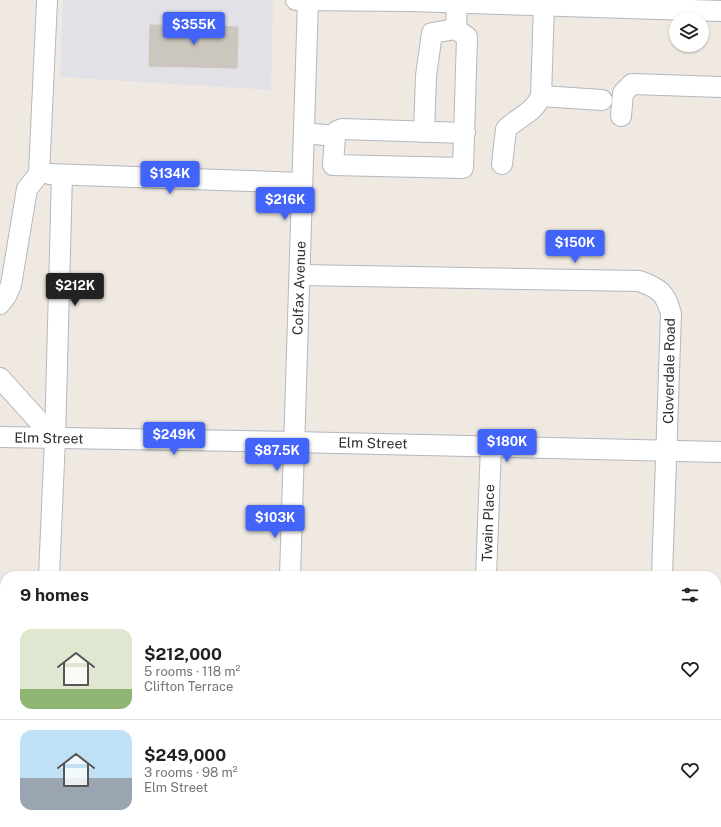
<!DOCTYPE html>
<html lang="en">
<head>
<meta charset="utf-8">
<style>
	:root { --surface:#fff; --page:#f6f6f6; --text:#202124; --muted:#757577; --line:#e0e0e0; --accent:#4264fb }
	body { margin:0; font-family:"Public Sans",sans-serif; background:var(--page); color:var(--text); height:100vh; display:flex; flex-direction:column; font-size:15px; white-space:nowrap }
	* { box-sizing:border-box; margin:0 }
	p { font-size:13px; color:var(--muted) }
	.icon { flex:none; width:22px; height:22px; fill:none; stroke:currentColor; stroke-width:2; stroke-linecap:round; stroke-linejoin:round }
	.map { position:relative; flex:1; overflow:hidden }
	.details { position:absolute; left:0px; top:571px; width:721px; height:256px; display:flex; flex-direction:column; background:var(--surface); border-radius:16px 16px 0 0; box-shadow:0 1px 3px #0004 }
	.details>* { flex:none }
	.buttons { position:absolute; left:669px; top:12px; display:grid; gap:8px }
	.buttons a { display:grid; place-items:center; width:40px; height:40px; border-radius:50%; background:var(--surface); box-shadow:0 1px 3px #0004; font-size:20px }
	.price { position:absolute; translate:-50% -34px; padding:0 9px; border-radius:4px; background:var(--accent); color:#fff; font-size:13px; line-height:26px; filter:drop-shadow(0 1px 2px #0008) }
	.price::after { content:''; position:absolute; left:50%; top:24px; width:12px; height:9px; margin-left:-6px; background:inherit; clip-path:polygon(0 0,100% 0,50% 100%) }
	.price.current { background:#222; color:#fff }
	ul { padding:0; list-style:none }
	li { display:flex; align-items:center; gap:12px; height:100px; padding:0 20px }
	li+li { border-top:1px solid var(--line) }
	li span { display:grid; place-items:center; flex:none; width:112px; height:80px; border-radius:12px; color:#555 }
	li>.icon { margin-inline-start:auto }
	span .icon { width:48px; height:48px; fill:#fffc; stroke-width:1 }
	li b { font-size:17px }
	h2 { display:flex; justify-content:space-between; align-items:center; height:48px; padding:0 20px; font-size:17px }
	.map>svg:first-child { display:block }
	.industrial { fill:#e3e1e8 }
	.building { fill:#cbc7bf; stroke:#cbc5ba }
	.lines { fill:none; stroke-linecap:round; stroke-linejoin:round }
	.minor-casing { stroke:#b4b7c1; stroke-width:22 }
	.major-casing { stroke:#c9c9c9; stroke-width:24 }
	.minor { stroke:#fff; stroke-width:20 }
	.major { stroke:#f2d163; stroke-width:22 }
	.labels { text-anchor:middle; stroke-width:3; stroke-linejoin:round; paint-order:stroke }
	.street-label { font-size:14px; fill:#2e2e2e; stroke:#fff }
</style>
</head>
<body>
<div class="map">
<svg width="721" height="827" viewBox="0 0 721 827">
	<rect width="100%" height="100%" fill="#efe9e1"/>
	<polygon class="industrial" points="63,0 273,0 271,90 60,77"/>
	<polygon class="building" points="150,25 238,27 237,68 149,66"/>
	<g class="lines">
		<g class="minor-casing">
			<g id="minor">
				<polyline points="296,0 409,1 721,11"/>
				<polyline points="541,96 602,100"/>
				<polyline points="621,116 623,93 632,84 721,87"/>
				<polyline points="424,132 426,76 432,33 456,29"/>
				<polyline points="304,133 335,136 333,165 463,168 467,37 456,29 457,3"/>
				<polyline points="335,136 337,131 342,129 465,133"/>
				<path d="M502,164L506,129C518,117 534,113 541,96L544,5"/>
				<polyline points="49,174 302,183"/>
				<path d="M300,275L639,281C659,288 666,293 671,314L662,576"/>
				<polyline points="0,304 6,296 11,285 27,189 39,174 47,0"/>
				<polyline points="0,378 55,439"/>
				<polyline points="0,437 294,442 721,452"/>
				<polyline points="49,576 55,439 62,175"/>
				<polyline points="290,576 308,0"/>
				<polyline points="486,576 491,446"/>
				<polyline points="0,609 5,610"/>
				<polyline points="716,811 721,812"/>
				<polyline points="41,827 41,822"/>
				<polyline points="282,827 282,822"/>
				<polyline points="413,827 414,822"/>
				<polyline points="477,827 477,822"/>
				<polyline points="548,827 548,822"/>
				<polyline points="612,827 612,822"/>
				<polyline points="651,827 651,822"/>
			</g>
		</g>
		<g class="major-casing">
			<g id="major">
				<polyline points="0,812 5,810"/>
				<polyline points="223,822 268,827"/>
			</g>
		</g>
		<use href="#minor" class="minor"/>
		<use href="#major" class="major"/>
	</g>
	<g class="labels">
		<g class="street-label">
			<text transform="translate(299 288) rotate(-88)" y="5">Colfax Avenue</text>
			<text transform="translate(669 371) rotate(-89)" y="5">Cloverdale Road</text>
			<text transform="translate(49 438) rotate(1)" y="5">Elm Street</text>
			<text transform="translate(373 443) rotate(1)" y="5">Elm Street</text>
			<text transform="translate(488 523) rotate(-88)" y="5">Twain Place</text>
		</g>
	</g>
</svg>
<div class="buttons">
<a><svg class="icon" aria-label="layers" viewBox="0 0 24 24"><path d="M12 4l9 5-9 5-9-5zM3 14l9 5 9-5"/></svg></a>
</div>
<b class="price" style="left:194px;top:46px">$355K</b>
<b class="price" style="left:170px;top:195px">$134K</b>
<b class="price" style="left:285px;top:221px">$216K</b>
<b class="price" style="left:575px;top:264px">$150K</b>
<b class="price current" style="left:75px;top:307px">$212K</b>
<b class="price" style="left:174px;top:456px">$249K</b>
<b class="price" style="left:507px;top:463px">$180K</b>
<b class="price" style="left:277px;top:472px">$87.5K</b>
<b class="price" style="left:275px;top:539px">$103K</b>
<section class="details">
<h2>9 homes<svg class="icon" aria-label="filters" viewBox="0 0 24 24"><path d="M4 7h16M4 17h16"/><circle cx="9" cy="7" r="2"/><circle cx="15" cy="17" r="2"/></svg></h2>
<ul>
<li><span style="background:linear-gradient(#dfe7d0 75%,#8fb573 0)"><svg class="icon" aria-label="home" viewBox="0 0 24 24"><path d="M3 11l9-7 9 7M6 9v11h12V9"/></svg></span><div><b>$212,000</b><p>5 rooms · 118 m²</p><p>Clifton Terrace</p></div><svg class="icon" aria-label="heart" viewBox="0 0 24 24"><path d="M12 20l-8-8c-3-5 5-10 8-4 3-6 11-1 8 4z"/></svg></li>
<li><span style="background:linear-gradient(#bfe0f5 60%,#9aa5b1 0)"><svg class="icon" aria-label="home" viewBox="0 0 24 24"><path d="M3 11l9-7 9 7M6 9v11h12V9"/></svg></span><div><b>$249,000</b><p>3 rooms · 98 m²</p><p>Elm Street</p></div><svg class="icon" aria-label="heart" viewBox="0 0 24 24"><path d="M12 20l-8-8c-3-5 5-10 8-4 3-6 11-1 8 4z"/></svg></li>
</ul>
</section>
</div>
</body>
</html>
